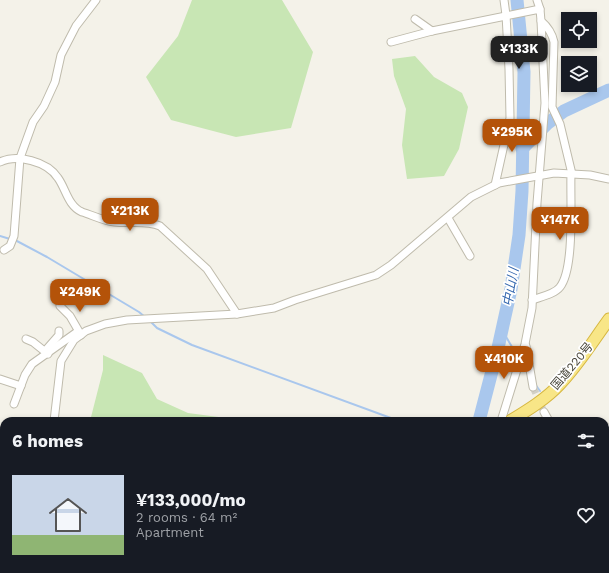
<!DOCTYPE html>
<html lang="en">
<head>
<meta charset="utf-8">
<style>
	:root { --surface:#171b24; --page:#242831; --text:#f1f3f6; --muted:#9ea1a6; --line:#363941; --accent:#b45309 }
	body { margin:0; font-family:"Work Sans","Noto Sans JP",sans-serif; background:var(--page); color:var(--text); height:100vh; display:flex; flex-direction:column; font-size:15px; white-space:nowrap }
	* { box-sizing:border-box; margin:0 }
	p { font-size:13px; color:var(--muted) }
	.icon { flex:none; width:22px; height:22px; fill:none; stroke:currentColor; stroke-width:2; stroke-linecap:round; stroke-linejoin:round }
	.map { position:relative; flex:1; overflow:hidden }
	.sheet { position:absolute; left:0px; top:417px; width:609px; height:156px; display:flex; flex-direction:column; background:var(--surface); border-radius:12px 12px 0 0; box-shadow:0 2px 6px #0003 }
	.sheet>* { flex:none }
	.tools { position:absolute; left:561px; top:12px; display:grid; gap:8px }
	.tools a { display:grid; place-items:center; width:36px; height:36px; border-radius:0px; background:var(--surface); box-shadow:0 2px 6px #0003; font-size:20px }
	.price { position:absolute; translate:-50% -34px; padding:0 9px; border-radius:8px; background:var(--accent); color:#fff; font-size:13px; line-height:26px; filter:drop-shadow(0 1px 2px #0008) }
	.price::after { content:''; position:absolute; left:50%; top:24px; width:12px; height:9px; margin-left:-6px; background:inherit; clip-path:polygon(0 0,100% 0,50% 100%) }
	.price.active { background:#222; color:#fff }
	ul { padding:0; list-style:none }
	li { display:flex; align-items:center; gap:12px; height:100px; padding:0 12px }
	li+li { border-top:1px solid var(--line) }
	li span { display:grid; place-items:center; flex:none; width:112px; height:80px; border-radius:0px; color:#555 }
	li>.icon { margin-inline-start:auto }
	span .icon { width:48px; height:48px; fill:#fffc; stroke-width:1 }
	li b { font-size:17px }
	h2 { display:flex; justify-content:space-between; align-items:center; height:48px; padding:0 12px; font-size:17px }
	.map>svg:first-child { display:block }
	.green { fill:#c8e6b4 }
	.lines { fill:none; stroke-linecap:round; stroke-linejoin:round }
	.stream { stroke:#a9c7ed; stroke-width:2 }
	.river { stroke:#a9c7ed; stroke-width:13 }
	.minor-tunnel { stroke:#d1cfc6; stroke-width:7; stroke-dasharray:7 3.5; stroke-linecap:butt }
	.minor-casing { stroke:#bfbbac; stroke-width:9 }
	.trunk-casing { stroke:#d6b741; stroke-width:13 }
	.path { stroke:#c0b99e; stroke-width:1.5; stroke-dasharray:2 2; stroke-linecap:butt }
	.minor { stroke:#fff; stroke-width:7 }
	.trunk { stroke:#f8e687; stroke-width:11 }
	.labels { text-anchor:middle; stroke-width:3.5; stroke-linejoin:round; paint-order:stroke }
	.street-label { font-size:12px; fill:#474438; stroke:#fff }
	.water-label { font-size:13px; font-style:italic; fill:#3568af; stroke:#fff }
</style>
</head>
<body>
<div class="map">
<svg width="609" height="573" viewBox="0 0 609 573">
	<rect width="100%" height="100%" fill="#f4f2e9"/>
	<g class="green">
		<polygon points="192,0 282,0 313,52 291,128 236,137 171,120 146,77 178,36"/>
		<polygon points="415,56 434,77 462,93 468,107 459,149 444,176 407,179 402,145 406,109 394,76 392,59"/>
		<polygon points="103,355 142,373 157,399 188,413 249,421 90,421 103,370"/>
		<polygon points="280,569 385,569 385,573 273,573"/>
	</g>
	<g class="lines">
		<g class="stream">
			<polyline points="0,236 10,239"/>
			<polyline points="15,240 47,257 139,312 145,317"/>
			<polyline points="150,321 157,328 192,345 399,421"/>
			<polyline points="502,330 518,357"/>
			<polyline points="522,362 528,372"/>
			<polyline points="535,384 540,391"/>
			<polyline points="605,467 609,470"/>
		</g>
		<g class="river">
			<polyline points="522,149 548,123 564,111 609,90"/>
			<polyline points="479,421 498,348 511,289 519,235 522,191 524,72 517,0"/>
			<polyline points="445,573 445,569"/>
		</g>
		<polyline class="minor-tunnel" points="533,387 544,412"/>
		<g class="minor-casing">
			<g id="minor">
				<polyline points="537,0 540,9"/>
				<polyline points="415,19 432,31"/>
				<path d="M391,42L432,31L540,9L541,21C548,27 552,33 554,42L552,107L560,124L572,174"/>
				<path d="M0,162C17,154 47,161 58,178C66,189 68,206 82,212C92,215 104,221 114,222C130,224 145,220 160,226L207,269L237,314"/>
				<polyline points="495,185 510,118 509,69 506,15 504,0"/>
				<polyline points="448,218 470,256"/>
				<polyline points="4,250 10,246 14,236 20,158 33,122 44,106 55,82 61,55 76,26 96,0"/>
				<path d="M532,300C540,297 555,294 560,287C575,268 570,200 571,174"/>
				<polyline points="60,306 70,316 81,335"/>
				<polyline points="26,339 33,342 48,354"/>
				<polyline points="526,346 533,387"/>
				<polyline points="45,351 59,335 59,331"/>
				<polyline points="0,379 21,386"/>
				<polyline points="14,404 25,375 32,364 77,332"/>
				<polyline points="544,412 549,421"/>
				<polyline points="54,421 61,361 74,340 86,331 105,324 127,320 237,314 274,308 295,300 376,275 391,265 471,197 499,183 554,173 590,175 609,179"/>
				<polyline points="501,421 525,344 532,308 537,203 545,103 541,21"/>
				<polyline points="605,428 609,428"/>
				<polyline points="605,477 609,480"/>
				<polyline points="394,573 395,569"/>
			</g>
		</g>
		<g class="trunk-casing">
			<g id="trunk">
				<path d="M510,421C528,410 546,399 560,384C579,364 593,341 609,319"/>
				<polyline points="0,461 4,460"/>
			</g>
		</g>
		<polyline class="path" points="405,573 419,569"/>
		<use href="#minor" class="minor"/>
		<use href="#trunk" class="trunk"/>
	</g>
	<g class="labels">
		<g class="street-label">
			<text transform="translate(572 366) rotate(-50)" y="4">国道220号</text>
		</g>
		<g class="water-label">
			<text transform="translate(510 287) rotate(-80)" y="5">中山川</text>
		</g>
	</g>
</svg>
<div class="tools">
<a><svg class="icon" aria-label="locate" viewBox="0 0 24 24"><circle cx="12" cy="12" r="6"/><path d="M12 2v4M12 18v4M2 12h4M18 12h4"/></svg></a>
<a><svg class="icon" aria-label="layers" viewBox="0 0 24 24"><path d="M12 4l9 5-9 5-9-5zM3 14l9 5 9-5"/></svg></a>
</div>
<b class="price active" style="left:519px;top:70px">¥133K</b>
<b class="price" style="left:512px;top:153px">¥295K</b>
<b class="price" style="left:130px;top:232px">¥213K</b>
<b class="price" style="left:560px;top:241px">¥147K</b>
<b class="price" style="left:80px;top:313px">¥249K</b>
<b class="price" style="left:504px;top:380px">¥410K</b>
<section class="sheet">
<h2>6 homes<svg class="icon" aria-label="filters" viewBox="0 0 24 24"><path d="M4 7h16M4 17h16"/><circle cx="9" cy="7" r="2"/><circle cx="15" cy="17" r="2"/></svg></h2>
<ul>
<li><span style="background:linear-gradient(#c9d6e8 75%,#8fb573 0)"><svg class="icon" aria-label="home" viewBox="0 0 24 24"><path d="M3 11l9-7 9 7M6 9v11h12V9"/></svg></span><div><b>¥133,000/mo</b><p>2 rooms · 64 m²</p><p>Apartment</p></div><svg class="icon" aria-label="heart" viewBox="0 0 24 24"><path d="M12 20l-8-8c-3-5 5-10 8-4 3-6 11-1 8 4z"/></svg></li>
</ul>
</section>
</div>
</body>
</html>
